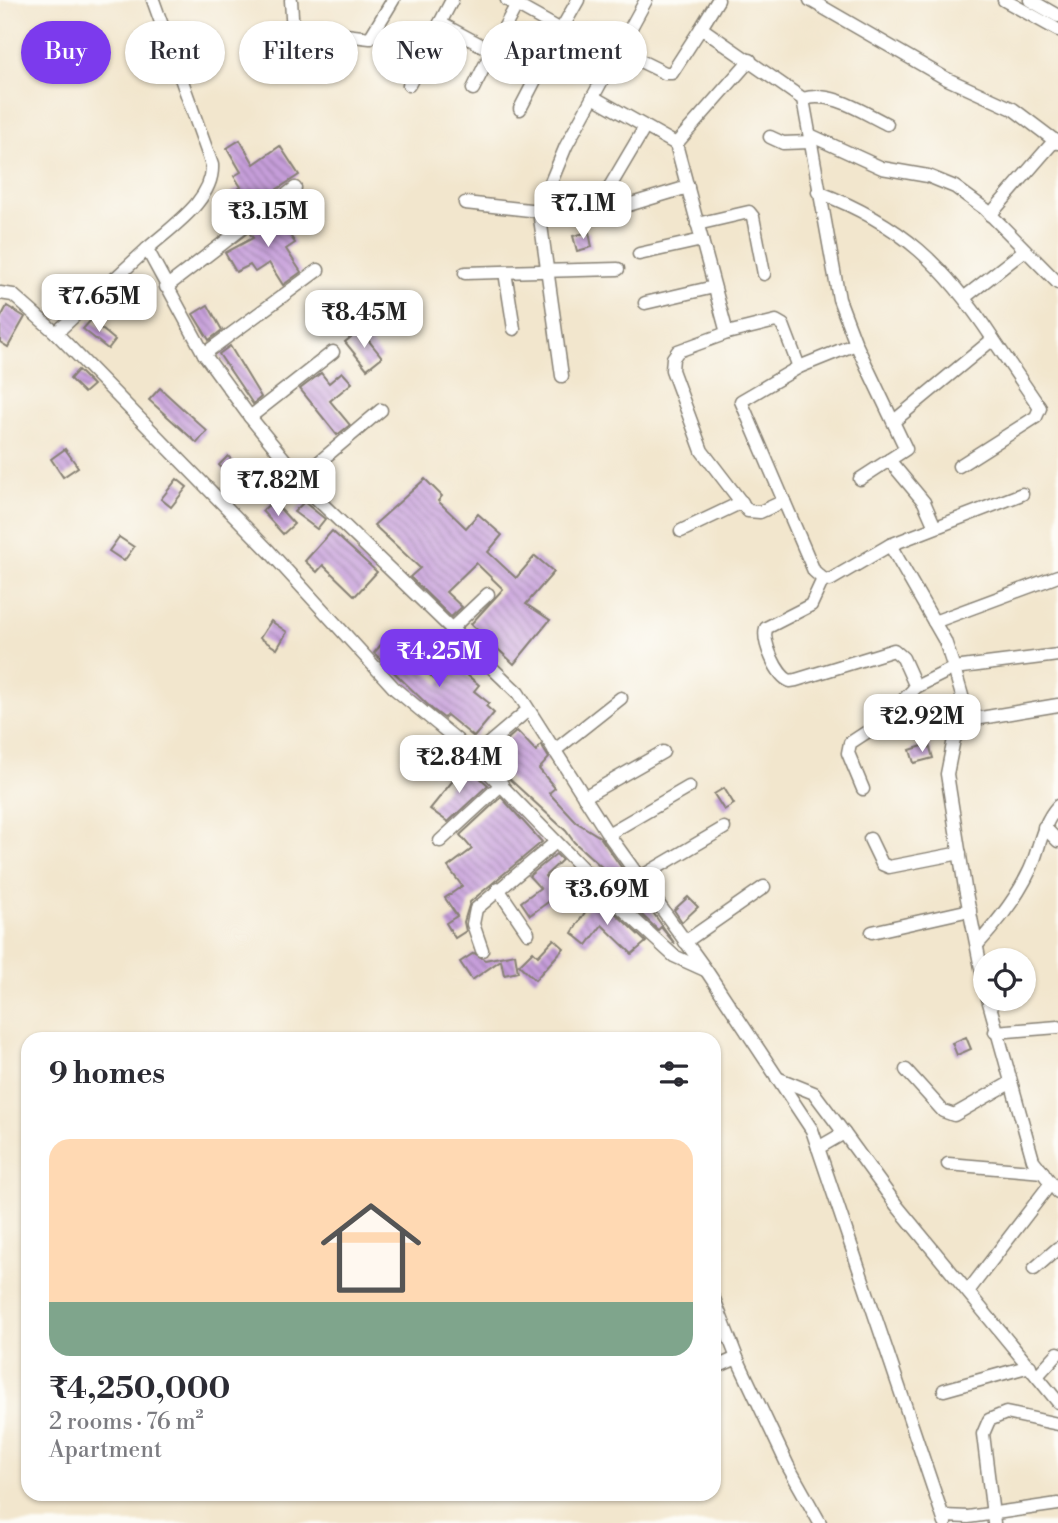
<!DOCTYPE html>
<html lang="en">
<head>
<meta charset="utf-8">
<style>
	:root { --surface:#fff; --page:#f2f2f3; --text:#2b2b33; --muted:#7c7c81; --line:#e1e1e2; --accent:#7c3aed }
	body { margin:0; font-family:"Libre Bodoni",serif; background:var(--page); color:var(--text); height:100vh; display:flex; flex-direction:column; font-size:26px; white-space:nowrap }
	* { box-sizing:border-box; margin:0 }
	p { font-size:23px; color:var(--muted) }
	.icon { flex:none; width:38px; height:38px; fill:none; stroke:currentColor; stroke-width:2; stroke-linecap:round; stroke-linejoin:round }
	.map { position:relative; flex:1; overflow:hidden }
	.panel { position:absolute; left:21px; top:1032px; width:700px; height:469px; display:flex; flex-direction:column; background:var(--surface); border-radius:21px; box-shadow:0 2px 5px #0004 }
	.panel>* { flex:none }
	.guide { position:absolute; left:21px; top:21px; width:700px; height:63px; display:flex; gap:14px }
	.fabs { position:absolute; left:973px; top:948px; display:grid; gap:14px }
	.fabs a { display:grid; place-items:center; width:63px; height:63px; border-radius:50%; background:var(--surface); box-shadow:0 2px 5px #0004; font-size:35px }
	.price { position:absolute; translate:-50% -60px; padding:0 16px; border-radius:14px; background:#fff; color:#222; font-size:23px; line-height:46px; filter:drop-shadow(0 2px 4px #0008) }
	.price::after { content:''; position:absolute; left:50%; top:42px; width:21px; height:16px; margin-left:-10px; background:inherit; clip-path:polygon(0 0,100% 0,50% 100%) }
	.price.current { background:var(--accent); color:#fff }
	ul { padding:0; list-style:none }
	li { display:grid; align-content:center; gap:14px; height:371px; padding:0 28px }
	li+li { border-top:2px solid var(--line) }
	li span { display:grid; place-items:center; height:217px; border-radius:21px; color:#555 }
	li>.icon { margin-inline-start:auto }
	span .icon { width:126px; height:126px; fill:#fffc; stroke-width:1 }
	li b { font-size:30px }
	h2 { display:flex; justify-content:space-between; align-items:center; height:84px; padding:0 28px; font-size:30px }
	.chip { padding:0 24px; border-radius:32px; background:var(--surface); box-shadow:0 2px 5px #0004; font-size:24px; line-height:63px }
	.chip.current { background:var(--accent); color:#fff }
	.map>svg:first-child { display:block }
	.building { fill:url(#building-back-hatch) }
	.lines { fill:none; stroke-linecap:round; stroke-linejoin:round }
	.street-casing { stroke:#878174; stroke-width:15 }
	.street { stroke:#fff; stroke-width:12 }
</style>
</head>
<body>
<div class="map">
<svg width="1058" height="1523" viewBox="0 0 1058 1523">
	<defs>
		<pattern id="building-back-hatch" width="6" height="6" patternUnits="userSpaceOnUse" patternTransform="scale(1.75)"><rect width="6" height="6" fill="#c69eda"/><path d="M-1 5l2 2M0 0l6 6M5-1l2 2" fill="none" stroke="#a080b0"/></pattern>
	</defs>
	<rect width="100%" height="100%" fill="#fdfcf7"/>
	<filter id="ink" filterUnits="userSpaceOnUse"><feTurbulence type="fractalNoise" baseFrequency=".0143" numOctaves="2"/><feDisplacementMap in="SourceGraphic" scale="14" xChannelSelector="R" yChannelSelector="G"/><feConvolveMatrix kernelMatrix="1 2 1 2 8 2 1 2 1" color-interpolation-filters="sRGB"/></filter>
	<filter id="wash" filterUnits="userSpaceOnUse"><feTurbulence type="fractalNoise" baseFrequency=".00686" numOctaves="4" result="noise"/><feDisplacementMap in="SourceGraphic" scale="28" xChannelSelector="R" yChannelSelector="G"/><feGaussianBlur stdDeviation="1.57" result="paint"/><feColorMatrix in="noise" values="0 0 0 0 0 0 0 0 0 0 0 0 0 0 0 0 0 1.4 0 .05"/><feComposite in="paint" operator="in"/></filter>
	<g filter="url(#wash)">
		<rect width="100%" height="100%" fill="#f2e6cd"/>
		<g id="blocks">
			<g class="building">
				<polygon points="240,140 254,164 280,146 299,175 231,219 219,201 241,187 234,176 241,172 227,148"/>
				<polygon points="281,210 295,230 289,234 295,243 286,249 301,272 283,285 269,263 255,272 250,265 236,272 225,253 253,238 250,234"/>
				<polygon points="589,232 592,247 577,251 573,236"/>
				<polygon points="208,305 222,330 209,340 193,314"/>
				<polygon points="7,306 25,317 8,347 0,342 0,319"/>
				<polygon points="91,320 115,340 108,349 83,329"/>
				<polygon points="360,330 382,357 367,369 345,342"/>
				<polygon points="230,346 261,397 253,404 219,354"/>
				<polygon points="78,370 93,385 84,393 70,379"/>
				<polygon points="342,372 352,383 330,401 350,425 337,435 300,389 321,373 329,383"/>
				<polygon points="160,388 207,431 197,443 149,400"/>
				<polygon points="65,449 78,467 63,477 51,459"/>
				<polygon points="228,456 249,479 239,487 219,465"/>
				<polygon points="177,479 187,487 171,507 161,499"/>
				<polygon points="425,479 442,496 438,501 466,528 478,514 502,535 488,552 516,578 535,556 554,572 526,604 550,620 514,664 471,624 503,589 476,563 446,592 462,607 451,617 410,577 420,568 374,525"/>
				<polygon points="273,501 294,524 283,534 262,511"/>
				<polygon points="304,502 325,519 317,529 294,512"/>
				<polygon points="332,531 377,572 355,596 323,565 317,572 305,561"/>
				<polygon points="119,537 134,547 124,561 109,551"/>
				<polygon points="271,621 287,632 277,649 260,638"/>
				<polygon points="389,635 439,684 455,665 479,685 474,691 489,703 486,706 494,713 474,737 447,715 444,718 432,709 374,653"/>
				<polygon points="517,731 536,751 541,745 549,758 539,769 555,788 549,793 576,822 600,837 675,944 661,927 658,930 625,899 628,895 607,868 605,870 574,842 566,831 492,763 505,749 501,745"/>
				<polygon points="929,744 933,758 914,763 910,750"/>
				<polygon points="469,768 488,785 448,822 430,809 455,778 457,780"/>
				<polygon points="724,788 734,804 724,810 714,794"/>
				<polygon points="501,797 542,842 470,902 464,922 466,931 455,938 446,923 457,916 445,898 462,886 448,867 472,849 460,835"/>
				<polygon points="556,854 562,860 545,876 567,902 559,909 551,900 530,915 521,902 540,888 529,876"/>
				<polygon points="688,897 698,907 682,922 674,910"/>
				<polygon points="599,898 646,942 632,954 602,925 587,945 572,933 587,909"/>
				<polygon points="554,939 564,948 535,980 519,965 533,951 538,956"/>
				<polygon points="474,953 485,960 515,954 518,972 504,975 501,960 472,980 460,962"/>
				<polygon points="966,1037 971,1049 957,1055 952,1043"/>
			</g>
		</g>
	</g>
	<g filter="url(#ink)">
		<use href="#blocks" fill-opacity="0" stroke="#878174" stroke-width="2"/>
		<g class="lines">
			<g class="street-casing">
				<g id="street">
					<path d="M153,0L212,165C214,200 171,227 147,249L204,354L250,417L316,498L518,693L608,834L706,970L812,1130L945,1523"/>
					<polyline points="291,0 294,49"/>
					<polyline points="452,0 440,23 492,51 519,0"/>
					<polyline points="507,0 561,30 578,0"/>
					<polyline points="718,0 701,28 803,99 839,299 856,344 906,449 860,479"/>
					<polyline points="810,0 945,78 1013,109 1058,143"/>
					<polyline points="1004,0 1058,30"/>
					<polyline points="1030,0 1058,16"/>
					<polyline points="321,32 370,38 393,0"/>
					<polyline points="618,50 665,73 672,73 701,28"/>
					<polyline points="409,85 440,23"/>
					<polyline points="473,89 492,51"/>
					<polyline points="593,97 676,144 750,60"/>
					<path d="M803,99C831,90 862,112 887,124"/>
					<polyline points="520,109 561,30 614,59"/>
					<polyline points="810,135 882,168 928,176 955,187 985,209 1058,283"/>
					<polyline points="770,137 783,143 811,142"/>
					<polyline points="676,144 727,333 678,351 673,358 672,370 702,451 748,511 760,512 784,501"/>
					<polyline points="609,188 645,127"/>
					<path d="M818,192C902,224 945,266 993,339L894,421"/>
					<polyline points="465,203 539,211"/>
					<polyline points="615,209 688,187"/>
					<polyline points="990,215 1055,140"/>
					<polyline points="697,224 749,212 753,217 764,274"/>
					<polyline points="147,249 56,333 269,551 395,689 457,740 614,901 674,956 705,970"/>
					<polyline points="639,254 702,240"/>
					<polyline points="505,272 514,329"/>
					<polyline points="465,273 618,269"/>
					<polyline points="166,287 295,188"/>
					<polyline points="0,293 13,295 56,333"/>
					<polyline points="965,297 1025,250"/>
					<polyline points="645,303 714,287"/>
					<polyline points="727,333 776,321 783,325 799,367"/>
					<polyline points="856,344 799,367 741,401 814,571 823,579 830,580 890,545 945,641 954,668 1058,655"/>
					<polyline points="204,354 318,270"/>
					<polyline points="562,376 539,211 566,146 646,0"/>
					<polyline points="250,417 333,352"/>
					<polyline points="889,460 924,502 935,527"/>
					<polyline points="959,466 1036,417 1040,408 993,339"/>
					<polyline points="300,478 381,410"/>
					<polyline points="681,531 742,502"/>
					<polyline points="890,545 1022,494"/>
					<path d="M823,579L811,605L766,628C762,642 777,676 790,681L796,680L894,650L903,658L916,687"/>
					<polyline points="934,622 1058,576"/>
					<polyline points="451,629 488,594"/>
					<polyline points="554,751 621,698"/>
					<polyline points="474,756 528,710"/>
					<polyline points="863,789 848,753 850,743 882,722 916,687 954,668 969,720"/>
					<polyline points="584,797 663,752"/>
					<polyline points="1044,827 1058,841"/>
					<polyline points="608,834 689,787"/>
					<polyline points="870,839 882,864 889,867 960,853"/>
					<polyline points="440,841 502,784"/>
					<polyline points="639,878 724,828"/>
					<polyline points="498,889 528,933"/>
					<polyline points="872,932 970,910"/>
					<polyline points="685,942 764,887"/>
					<path d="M977,945C997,923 1017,898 1030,870C1040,848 1041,825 1058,806"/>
					<polyline points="482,950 473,924 476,909 556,842"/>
					<polyline points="985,988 965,888 947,774 954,739 969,720 1058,705"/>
					<polyline points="988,999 1033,1160 1058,1192"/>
					<polyline points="995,1032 1058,1027"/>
					<polyline points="906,1070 943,1111 954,1115 1010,1083"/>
					<polyline points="777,1078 814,1093 844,1133"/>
					<polyline points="818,1148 844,1133 897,1206 1058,1402"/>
					<polyline points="948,1164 1043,1172"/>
					<polyline points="1034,1269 1058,1248"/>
					<polyline points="969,1290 1051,1183"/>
					<polyline points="714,1299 737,1358 788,1466 820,1523"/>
					<polyline points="714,1368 737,1358"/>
					<polyline points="1037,1376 1058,1353"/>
					<polyline points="944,1390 1030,1366"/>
					<polyline points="944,1516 968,1517 1058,1504"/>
					<polyline points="994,1523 983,1434 989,1420 1006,1413 1058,1424"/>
				</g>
			</g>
			<use href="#street" class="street"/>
		</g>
	</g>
</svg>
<div class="fabs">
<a><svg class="icon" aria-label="locate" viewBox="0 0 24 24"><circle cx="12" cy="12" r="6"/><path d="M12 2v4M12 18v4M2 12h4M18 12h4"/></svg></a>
</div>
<b class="price" style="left:583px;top:241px">₹7.1M</b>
<b class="price" style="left:268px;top:249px">₹3.15M</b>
<b class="price" style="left:99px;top:334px">₹7.65M</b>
<b class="price" style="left:364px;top:350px">₹8.45M</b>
<b class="price" style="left:278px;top:518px">₹7.82M</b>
<b class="price current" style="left:439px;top:689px">₹4.25M</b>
<b class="price" style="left:922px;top:754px">₹2.92M</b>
<b class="price" style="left:459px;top:795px">₹2.84M</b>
<b class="price" style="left:607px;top:927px">₹3.69M</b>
<div class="guide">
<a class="chip current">Buy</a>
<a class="chip">Rent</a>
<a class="chip">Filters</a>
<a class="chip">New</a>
<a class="chip">Apartment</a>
</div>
<section class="panel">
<h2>9 homes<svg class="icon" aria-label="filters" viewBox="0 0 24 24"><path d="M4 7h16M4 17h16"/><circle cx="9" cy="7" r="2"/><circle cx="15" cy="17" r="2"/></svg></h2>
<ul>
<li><span style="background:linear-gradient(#ffd9b3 75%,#7fa58c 0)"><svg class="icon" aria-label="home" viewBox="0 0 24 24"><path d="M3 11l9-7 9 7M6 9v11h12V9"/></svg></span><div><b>₹4,250,000</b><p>2 rooms · 76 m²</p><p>Apartment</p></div></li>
</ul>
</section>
</div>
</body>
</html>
